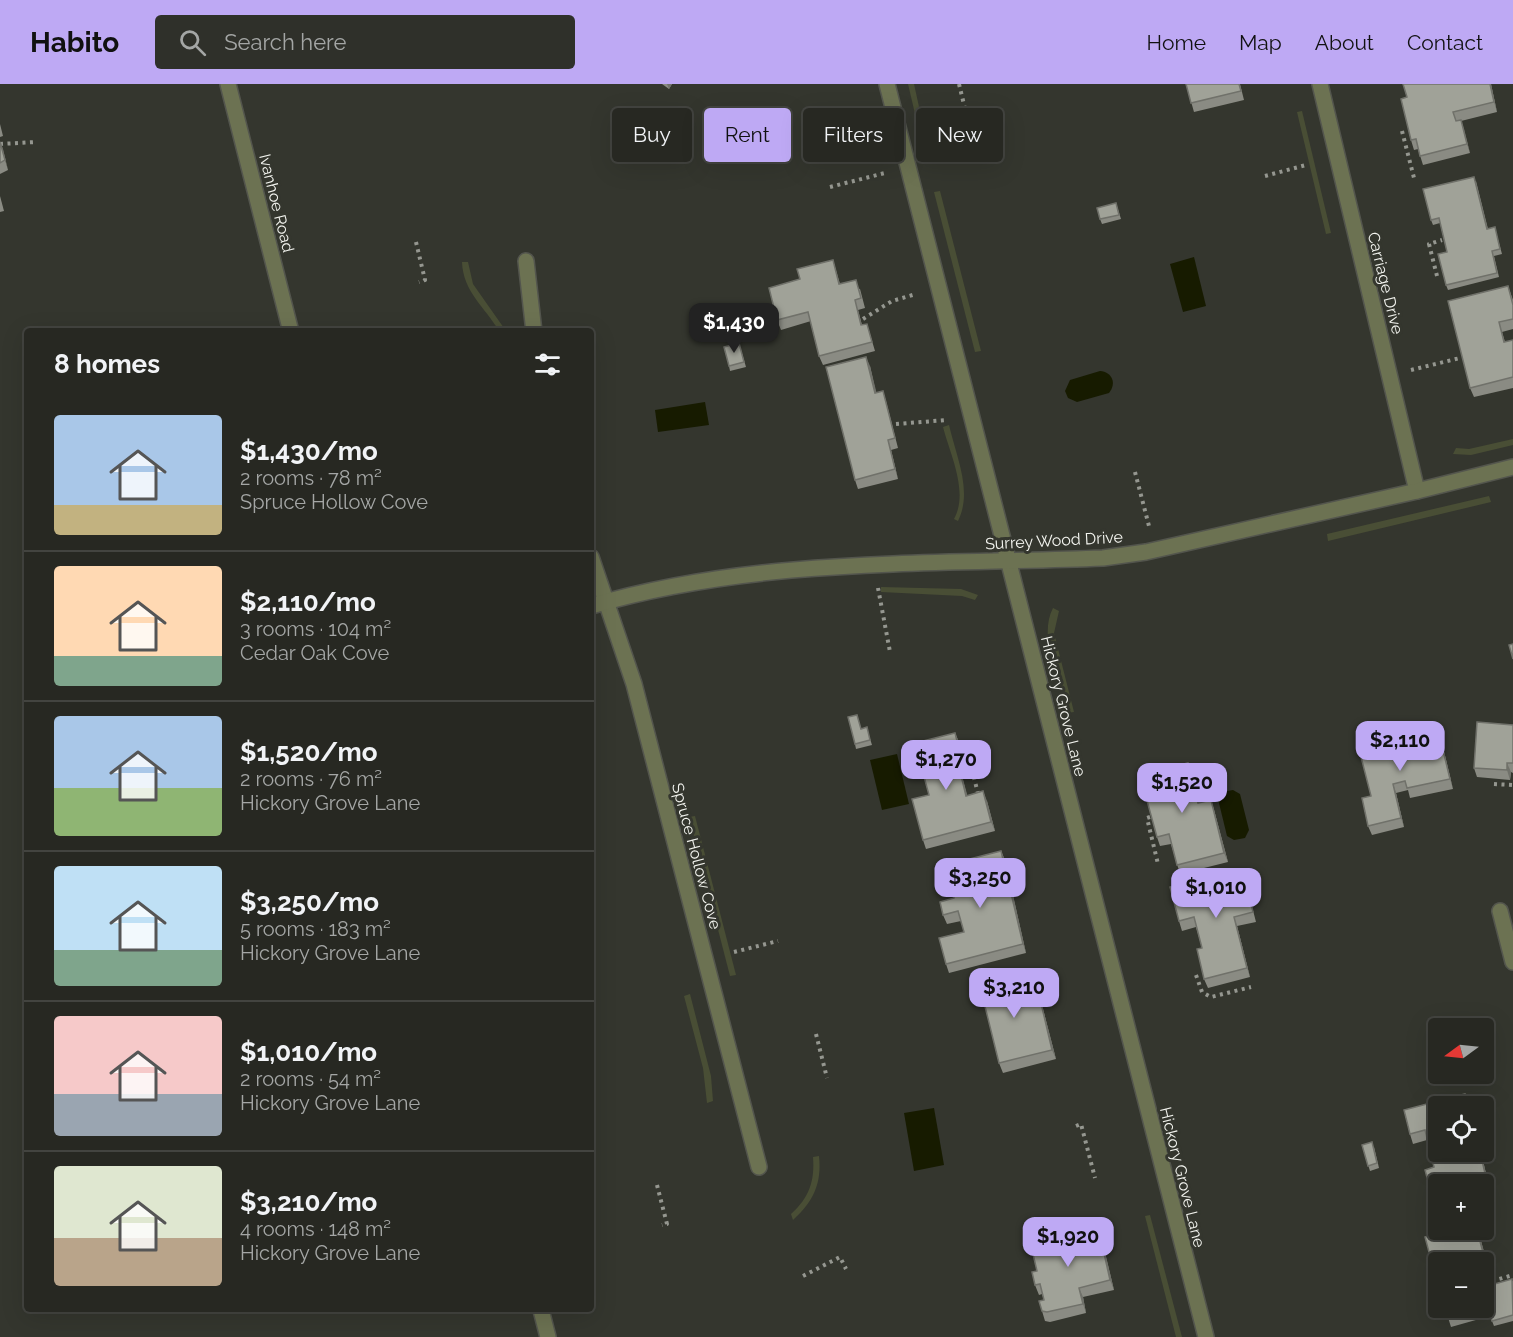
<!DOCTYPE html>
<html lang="en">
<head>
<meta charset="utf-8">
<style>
	:root { --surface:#272822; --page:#2f302a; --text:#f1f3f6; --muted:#a4a6a5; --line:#434440; --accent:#bea9f4 }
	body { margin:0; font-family:Raleway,sans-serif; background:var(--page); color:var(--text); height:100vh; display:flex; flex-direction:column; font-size:22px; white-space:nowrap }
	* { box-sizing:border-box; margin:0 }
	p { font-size:20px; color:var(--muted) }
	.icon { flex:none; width:33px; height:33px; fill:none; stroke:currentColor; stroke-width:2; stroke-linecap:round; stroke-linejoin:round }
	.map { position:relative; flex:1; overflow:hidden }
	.sheet { position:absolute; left:24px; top:244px; width:570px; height:984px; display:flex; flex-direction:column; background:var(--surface); border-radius:6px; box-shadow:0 6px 24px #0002,0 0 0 2px var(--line) }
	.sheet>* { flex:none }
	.hud { position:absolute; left:612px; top:24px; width:570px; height:54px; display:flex; gap:12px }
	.needle { width:39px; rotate:255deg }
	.tools { position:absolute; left:1428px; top:934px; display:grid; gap:12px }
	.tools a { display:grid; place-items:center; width:66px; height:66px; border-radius:6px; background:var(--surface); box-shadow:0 6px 24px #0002,0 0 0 2px var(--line); font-size:30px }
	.price { position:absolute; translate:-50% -51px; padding:0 14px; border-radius:12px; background:var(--accent); color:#111; font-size:20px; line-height:39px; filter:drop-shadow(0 2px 3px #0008) }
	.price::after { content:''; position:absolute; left:50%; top:36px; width:18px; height:14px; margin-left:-9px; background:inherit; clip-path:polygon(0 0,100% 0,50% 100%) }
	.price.on { background:#222; color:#fff }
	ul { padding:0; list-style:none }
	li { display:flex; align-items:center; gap:18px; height:150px; padding:0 30px }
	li+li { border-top:2px solid var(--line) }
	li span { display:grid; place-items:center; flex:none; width:168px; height:120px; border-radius:6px; color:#555 }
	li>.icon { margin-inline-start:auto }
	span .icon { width:72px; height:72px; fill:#fffc; stroke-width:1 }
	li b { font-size:26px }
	h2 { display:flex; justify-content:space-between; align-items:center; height:72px; padding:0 30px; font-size:26px }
	.chip { padding:0 21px; border-radius:6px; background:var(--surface); box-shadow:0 6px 24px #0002,0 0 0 2px var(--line); font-size:21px; line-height:54px }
	.chip.on { background:var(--accent); color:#111 }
	header { display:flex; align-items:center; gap:36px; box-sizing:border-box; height:84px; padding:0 30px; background:var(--accent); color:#111 }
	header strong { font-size:28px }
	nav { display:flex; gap:33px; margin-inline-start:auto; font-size:21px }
	.search { width:420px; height:54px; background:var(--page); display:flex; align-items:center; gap:15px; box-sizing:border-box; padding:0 21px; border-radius:6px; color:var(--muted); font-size:22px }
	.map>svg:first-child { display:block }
	.green { fill:#494e35 }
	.water { fill:#171b00 }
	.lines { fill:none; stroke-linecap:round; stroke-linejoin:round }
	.minor-casing { stroke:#53554d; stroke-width:18 }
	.path { stroke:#959790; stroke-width:4; stroke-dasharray:3 4.5; stroke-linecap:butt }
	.minor { stroke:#6c7252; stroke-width:15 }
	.wall { fill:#8a8b83 }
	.shaded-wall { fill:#70716a }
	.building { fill:#a0a298; stroke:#70716a; stroke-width:1.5 }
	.labels { text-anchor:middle; stroke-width:6; stroke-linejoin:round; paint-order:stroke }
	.street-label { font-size:16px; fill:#f4f5f0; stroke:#34362e }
</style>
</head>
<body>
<header>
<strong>Habito</strong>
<div class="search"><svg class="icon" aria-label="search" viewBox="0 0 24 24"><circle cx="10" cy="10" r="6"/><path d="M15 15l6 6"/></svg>Search here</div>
<nav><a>Home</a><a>Map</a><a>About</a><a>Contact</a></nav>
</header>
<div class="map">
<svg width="1513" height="1253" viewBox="0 0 1513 1253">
	<rect width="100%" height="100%" fill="#34362e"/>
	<g class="green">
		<polygon points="908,0 914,0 921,32 916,34"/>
		<polygon points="1302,27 1331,149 1326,150 1297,28"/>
		<polygon points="940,107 981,267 975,268 934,108"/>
		<path d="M462,178H468L473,200L506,247H499C485,223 463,208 462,178Z"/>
		<path d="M949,341C956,372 973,407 958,437L954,435C969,408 950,370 943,343Z"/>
		<polygon points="1513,355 1513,361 1471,371 1453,370 1456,364 1469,365"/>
		<polygon points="1489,412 1491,418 1328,457 1327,450"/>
		<polygon points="881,503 961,505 978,511 975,516 962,512 881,508"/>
		<path d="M1053,524L1059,527L1054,549L1074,628L1067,629C1059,600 1038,552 1053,524Z"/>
		<polygon points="695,732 736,891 730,892 689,733"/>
		<polygon points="690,910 711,992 713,1017 707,1019 703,984 684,912"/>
		<path d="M819,1072C822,1100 813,1118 793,1136L791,1130C809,1114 815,1097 813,1073Z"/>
		<polygon points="1150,1131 1182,1253 1176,1253 1145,1132"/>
	</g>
	<g class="water">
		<polygon points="1194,173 1206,222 1183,228 1170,180"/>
		<path d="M1100,287C1112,288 1117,299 1109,309L1077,318L1068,314L1065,307L1070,296Z"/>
		<polygon points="705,318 709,341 658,348 655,326"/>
		<polygon points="897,670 909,720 882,726 870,676"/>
		<polygon points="1233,706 1240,710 1249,746 1245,754 1234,756 1227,752 1218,715 1222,708"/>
		<polygon points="934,1024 944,1081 914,1087 904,1029"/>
	</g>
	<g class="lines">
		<g class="minor-casing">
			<g id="minor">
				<polyline points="228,0 291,248"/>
				<polyline points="887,0 1206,1253"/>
				<polyline points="1320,0 1417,407"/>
				<polyline points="526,177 534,248"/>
				<polyline points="591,473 634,600 759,1083"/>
				<path d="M591,522C757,473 931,481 1103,474L1146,468L1417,407L1513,383"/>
				<polyline points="1500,827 1513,878"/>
				<polyline points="541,1226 548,1253"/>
			</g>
		</g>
		<g class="path">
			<polyline points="959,0 968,37"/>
			<polyline points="1402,47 1414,94"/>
			<polyline points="0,60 36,58"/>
			<polyline points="1265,92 1306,81"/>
			<polyline points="830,103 885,89"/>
			<polyline points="416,158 425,196 419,198"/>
			<polyline points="1437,192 1429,160 1442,156"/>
			<polyline points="863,235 892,217 916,210"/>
			<polyline points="1411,286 1460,274"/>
			<polyline points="896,340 947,336"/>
			<polyline points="1135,388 1150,446"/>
			<polyline points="878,504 890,568"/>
			<polyline points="968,671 979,713"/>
			<polyline points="1494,700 1513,701"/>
			<polyline points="1150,733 1147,734 1158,780"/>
			<polyline points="734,868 778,857"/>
			<polyline points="1196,891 1202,908 1211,913 1251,903"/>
			<polyline points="816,950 827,994"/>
			<polyline points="1076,1042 1081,1040 1095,1094"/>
			<polyline points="657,1101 667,1140 662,1141"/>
			<polyline points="803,1192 840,1173 846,1185"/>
			<polyline points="1485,1199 1513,1191"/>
		</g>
		<use href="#minor" class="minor"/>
	</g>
	<g class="wall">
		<polygon points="662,0 672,0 669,5"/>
		<polygon points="1186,0 1240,0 1244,16 1194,28"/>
		<polygon points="1403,0 1491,0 1497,28 1461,37 1470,69 1423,81 1418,65 1414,66 1411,56 1407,13"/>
		<polygon points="0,40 3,52 0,53"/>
		<polygon points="0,57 8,86 0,90"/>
		<polygon points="1476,97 1488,145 1496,148 1502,170 1494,172 1499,193 1448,206 1446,201 1447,168 1440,139 1433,141 1431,136"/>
		<polygon points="0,112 4,127 0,128"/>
		<polygon points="1116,119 1121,135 1102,140 1100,135"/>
		<polygon points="833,176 840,200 860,205 865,224 858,226 862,241 867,240 875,267 823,281 819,272 811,237 781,246 777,236 800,195"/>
		<polygon points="1508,202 1513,216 1513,245 1502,248 1505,258 1513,256 1513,304 1474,313 1470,304"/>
		<polygon points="739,259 746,283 730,287 729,282"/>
		<polygon points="870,282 876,309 883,307 886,317 898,364 891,366 898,395 858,405 855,396"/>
		<polygon points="1513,641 1513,689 1511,688 1510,696 1477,693 1474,684"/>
		<polygon points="861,645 868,648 872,661 856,665 855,660"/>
		<polygon points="955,649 959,658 966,687 961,688 967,712 987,717 995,747 926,765 923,756 929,711"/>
		<polygon points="1441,655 1453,705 1410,714 1408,706 1396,709 1404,743 1372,751 1368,742 1371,712"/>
		<polygon points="1188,679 1191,688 1199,719 1211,716 1214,726 1228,778 1180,790 1171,760 1160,762 1157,753"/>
		<polygon points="1001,767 1005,776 1026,869 949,889 946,880 964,848 961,837 947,840 943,831 954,814"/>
		<polygon points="1242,785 1245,795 1256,838 1237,842 1250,893 1208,904 1204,895 1202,864 1196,843 1182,847 1179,837"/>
		<polygon points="1021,888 1030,918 1043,925 1056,975 1003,989 999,979"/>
		<polygon points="1404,1026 1481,1068 1491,1111 1484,1113 1484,1101 1438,1101 1438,1125 1436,1126 1433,1116 1434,1083 1427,1056 1413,1060 1410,1050"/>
		<polygon points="1362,1061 1374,1063 1379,1084 1370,1087"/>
		<polygon points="1449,1146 1478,1146 1489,1186 1484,1187 1484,1179 1438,1179"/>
		<polygon points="1099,1147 1102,1156 1114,1206 1083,1213 1086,1229 1050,1238 1045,1237 1042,1227 1044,1216 1042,1210 1039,1211 1035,1201 1037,1187 1043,1168 1067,1154"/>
		<polygon points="1513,1197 1513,1237 1494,1242 1490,1232 1451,1243 1445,1224 1484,1224 1484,1203"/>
	</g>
	<g class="shaded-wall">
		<polygon points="667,0 672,0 669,5"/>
		<polygon points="1490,0 1491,0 1497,28 1494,18"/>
		<polygon points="1461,36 1464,45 1470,69 1467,60"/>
		<polygon points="0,57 3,65 8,86 5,76"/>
		<polygon points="866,273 870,282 879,319 875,309"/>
		<polygon points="888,356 891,366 898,395 895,385"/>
		<polygon points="1438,646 1441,655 1453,705 1450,695"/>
		<polygon points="955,649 959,658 966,687 962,677"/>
		<polygon points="958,679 961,688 970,721 966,712"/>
		<polygon points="1188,679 1191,688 1202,729 1198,719"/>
		<polygon points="1507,679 1511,688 1510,696 1507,686"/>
		<polygon points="1393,700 1396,709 1404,743 1401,734"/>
		<polygon points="983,707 987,717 995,747 991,738"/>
		<polygon points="1211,716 1214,726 1228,778 1224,769"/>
		<polygon points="1001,767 1005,776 1026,869 1023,860"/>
		<polygon points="1234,833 1237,842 1250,893 1247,884"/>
		<polygon points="1021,888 1025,897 1032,927 1029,918"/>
		<polygon points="1040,915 1043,925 1056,975 1052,966"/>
		<polygon points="1480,1068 1481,1068 1491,1111 1488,1102"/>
		<polygon points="1477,1146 1478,1146 1489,1186 1485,1176"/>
		<polygon points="1099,1147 1102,1156 1114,1206 1110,1196"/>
		<polygon points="1079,1204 1083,1213 1086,1229 1083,1220"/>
	</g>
	<g class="building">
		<polygon points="1186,0 1239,0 1241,7 1191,19"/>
		<polygon points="1403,0 1490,0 1494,18 1453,28 1456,37 1461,36 1467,60 1420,72 1416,55 1411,56 1401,15 1407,13"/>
		<polygon points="0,58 5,76 0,79"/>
		<polygon points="1474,93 1487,145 1495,143 1500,165 1492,167 1497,189 1446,201 1438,170 1447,168 1439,134 1431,136 1423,105"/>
		<polygon points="1116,119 1119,131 1100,135 1097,124"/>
		<polygon points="833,176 839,200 856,196 861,214 855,216 861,241 867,240 872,258 819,272 808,228 777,236 769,204 800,195 797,185"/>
		<polygon points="1508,202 1513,221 1513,235 1499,238 1504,258 1513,256 1513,293 1470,304 1448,217"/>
		<polygon points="739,259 744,278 729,282 724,263"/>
		<polygon points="866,273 875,309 883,307 895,354 888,356 895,385 855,396 826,283"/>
		<polygon points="1513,560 1513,575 1509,561"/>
		<polygon points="857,631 861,645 867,643 870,656 855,660 848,633"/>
		<polygon points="1477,638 1513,641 1513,679 1507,679 1507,686 1474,684"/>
		<polygon points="1438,646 1450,695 1407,704 1405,697 1393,700 1401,734 1368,742 1362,714 1371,712 1359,665"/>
		<polygon points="955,649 962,677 958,679 966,712 983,707 991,738 923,756 912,715 929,711 915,659"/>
		<polygon points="1188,679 1198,719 1211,716 1224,769 1177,781 1169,750 1157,753 1140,691"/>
		<polygon points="1001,767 1023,860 946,880 939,854 964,848 958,827 943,831 940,818 954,814 946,781"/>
		<polygon points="1242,785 1253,828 1234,833 1247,884 1204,895 1197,865 1202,864 1194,833 1179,837 1170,803"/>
		<polygon points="1021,888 1029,918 1040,915 1052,966 999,979 979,898"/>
		<polygon points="1465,1010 1468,1023 1438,1023 1438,1068 1480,1068 1488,1102 1484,1103 1484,1101 1438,1101 1438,1115 1433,1116 1425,1086 1434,1083 1425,1046 1410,1050 1404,1026"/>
		<polygon points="1372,1058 1377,1079 1368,1082 1362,1061"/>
		<polygon points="1063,1145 1066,1155 1099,1147 1110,1196 1079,1204 1083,1220 1047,1228 1042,1227 1039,1217 1044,1216 1040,1200 1035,1201 1032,1188 1037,1187 1033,1170 1043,1168 1038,1150"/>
		<polygon points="1449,1146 1477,1146 1485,1176 1475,1179 1438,1179 1438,1202 1425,1153"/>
		<polygon points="1512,1195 1513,1231 1492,1237 1484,1207 1484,1203"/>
		<polygon points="1484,1209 1487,1222 1484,1223"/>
		<polygon points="1445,1224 1481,1224 1447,1233"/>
	</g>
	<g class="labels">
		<g class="street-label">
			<text transform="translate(277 119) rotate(76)" y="6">Ivanhoe Road</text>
			<text transform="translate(1386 199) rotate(76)" y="6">Carriage Drive</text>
			<text transform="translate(1054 456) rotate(-3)" y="6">Surrey Wood Drive</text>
			<text transform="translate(1064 622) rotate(76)" y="6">Hickory Grove Lane</text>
			<text transform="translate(697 772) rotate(75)" y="6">Spruce Hollow Cove</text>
			<text transform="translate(1183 1093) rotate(76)" y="6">Hickory Grove Lane</text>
		</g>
	</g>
</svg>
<div class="tools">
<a><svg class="needle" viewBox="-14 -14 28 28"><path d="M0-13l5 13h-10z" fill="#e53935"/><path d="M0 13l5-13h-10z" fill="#a4a6a5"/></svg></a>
<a><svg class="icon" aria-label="locate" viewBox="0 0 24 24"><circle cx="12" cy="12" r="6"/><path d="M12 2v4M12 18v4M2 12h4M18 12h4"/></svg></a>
<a>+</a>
<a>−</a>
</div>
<b class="price on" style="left:734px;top:270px">$1,430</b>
<b class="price" style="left:1400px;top:688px">$2,110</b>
<b class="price" style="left:946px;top:707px">$1,270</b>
<b class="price" style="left:1182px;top:730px">$1,520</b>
<b class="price" style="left:980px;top:825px">$3,250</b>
<b class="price" style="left:1216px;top:835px">$1,010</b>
<b class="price" style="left:1014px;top:935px">$3,210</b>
<b class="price" style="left:1068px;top:1184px">$1,920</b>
<div class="hud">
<a class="chip">Buy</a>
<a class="chip on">Rent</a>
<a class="chip">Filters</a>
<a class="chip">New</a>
</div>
<section class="sheet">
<h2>8 homes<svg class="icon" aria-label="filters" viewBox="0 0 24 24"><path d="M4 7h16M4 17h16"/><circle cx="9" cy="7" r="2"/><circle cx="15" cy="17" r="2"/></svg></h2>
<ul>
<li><span style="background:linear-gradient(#a9c7e8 75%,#c2b280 0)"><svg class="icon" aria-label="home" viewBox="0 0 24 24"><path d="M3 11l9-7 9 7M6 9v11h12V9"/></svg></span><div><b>$1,430/mo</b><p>2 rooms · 78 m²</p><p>Spruce Hollow Cove</p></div></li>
<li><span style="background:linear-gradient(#ffd9b3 75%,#7fa58c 0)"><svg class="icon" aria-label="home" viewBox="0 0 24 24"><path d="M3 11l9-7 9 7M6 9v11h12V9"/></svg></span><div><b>$2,110/mo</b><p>3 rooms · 104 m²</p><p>Cedar Oak Cove</p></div></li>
<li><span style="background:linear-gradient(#a9c7e8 60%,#8fb573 0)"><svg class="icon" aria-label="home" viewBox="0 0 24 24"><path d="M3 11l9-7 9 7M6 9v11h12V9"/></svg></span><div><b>$1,520/mo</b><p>2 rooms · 76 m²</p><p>Hickory Grove Lane</p></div></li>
<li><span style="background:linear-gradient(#bfe0f5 70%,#7fa58c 0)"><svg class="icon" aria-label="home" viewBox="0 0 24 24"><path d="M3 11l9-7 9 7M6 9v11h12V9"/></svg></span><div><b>$3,250/mo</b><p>5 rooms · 183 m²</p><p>Hickory Grove Lane</p></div></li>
<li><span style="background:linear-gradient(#f6c9c9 65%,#9aa5b1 0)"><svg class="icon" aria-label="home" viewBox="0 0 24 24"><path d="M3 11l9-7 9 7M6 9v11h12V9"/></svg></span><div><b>$1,010/mo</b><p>2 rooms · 54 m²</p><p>Hickory Grove Lane</p></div></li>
<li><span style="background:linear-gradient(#dfe7d0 60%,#b9a48a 0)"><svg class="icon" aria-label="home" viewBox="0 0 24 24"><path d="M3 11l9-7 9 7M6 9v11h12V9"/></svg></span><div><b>$3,210/mo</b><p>4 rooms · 148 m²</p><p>Hickory Grove Lane</p></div></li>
</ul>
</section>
</div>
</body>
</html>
